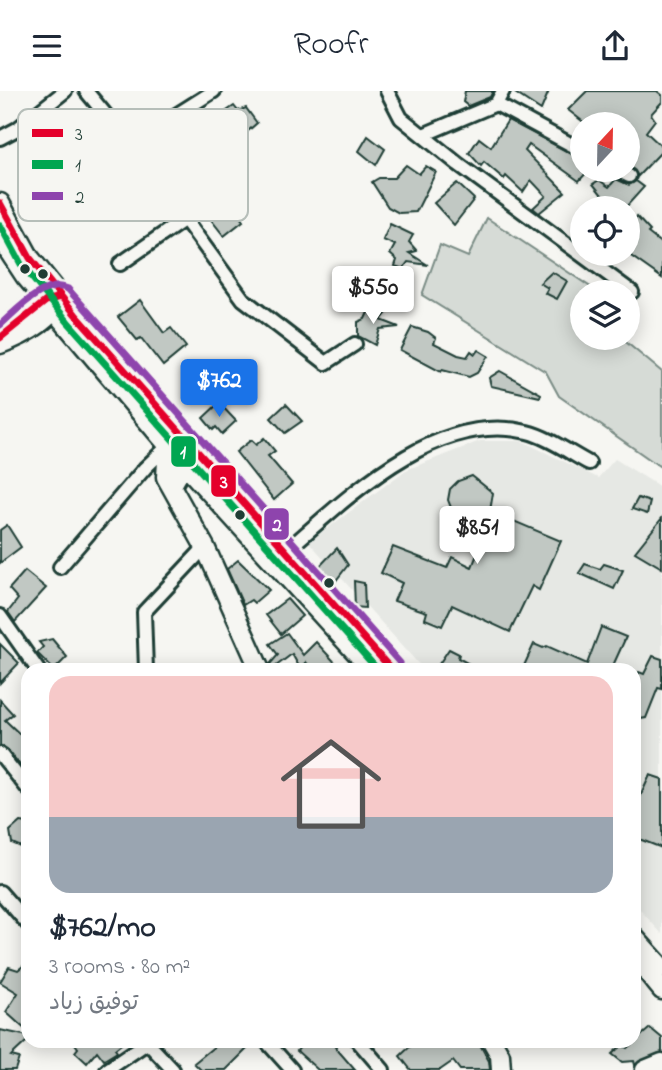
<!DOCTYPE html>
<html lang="en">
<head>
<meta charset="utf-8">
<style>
	:root { --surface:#fff; --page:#f6f6f7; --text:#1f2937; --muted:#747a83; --line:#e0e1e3; --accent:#1a73e8 }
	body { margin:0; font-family:"Indie Flower","Playpen Sans Arabic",sans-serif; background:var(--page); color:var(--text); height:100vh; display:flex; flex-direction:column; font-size:26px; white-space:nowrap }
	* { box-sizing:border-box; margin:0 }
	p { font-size:23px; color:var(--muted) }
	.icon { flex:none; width:38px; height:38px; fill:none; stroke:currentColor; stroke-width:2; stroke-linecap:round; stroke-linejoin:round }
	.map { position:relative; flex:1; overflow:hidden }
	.side { position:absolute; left:21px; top:572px; width:620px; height:385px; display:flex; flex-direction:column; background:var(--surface); border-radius:21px; box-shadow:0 4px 18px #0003 }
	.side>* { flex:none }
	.needle { width:46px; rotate:22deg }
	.tools { position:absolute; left:570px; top:21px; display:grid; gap:14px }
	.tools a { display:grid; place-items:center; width:70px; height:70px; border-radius:50%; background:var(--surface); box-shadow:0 4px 18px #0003; font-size:35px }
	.price { position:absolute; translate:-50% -60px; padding:0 16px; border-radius:7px; background:#fff; color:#222; font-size:23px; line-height:46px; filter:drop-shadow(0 2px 4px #0008) }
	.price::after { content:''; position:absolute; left:50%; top:42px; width:21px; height:16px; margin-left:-10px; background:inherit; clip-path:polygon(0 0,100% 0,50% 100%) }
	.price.current { background:var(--accent); color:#fff }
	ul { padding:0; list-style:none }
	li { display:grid; align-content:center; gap:14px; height:371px; padding:0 28px }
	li+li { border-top:2px solid var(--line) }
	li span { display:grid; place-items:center; height:217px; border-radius:21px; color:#555 }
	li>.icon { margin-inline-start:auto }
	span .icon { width:126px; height:126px; fill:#fffc; stroke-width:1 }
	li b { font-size:30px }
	header { display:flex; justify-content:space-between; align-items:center; height:91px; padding:0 28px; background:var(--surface); font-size:32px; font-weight:600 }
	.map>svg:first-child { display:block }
	.built { fill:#e6e8e4 }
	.green { fill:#d6dbd6; stroke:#7a8c85; stroke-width:2 }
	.building { fill:#c1c8c3; stroke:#1f3d34; stroke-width:2 }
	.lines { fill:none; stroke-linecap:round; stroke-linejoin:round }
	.street-casing { stroke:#1f3d34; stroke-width:18 }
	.secondary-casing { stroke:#1f3d34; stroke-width:23 }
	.street { stroke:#f6f6f2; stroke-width:12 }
	.secondary { stroke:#f6f6f2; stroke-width:18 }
	.bus-1-casing { stroke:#f6f6f2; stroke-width:12 }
	.bus-2-casing { stroke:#f6f6f2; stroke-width:12 }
	.bus-3-casing { stroke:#f6f6f2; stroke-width:12 }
	.bus-1 { stroke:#e4002b; stroke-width:7 }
	.bus-2 { stroke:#00a651; stroke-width:7 }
	.bus-3 { stroke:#8e44ad; stroke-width:7 }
	.bus-dot { fill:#1f3d34; stroke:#f6f6f2; stroke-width:2.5 }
	.key { fill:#f6f6f2; stroke:#b6beb9; stroke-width:2 }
	.key-label { font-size:19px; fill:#1f3d34 }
	.line-badge { stroke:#f6f6f2; stroke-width:2.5 }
	.badge-label { font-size:19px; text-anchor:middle; font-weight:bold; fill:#fff }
</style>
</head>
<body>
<header><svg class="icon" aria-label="menu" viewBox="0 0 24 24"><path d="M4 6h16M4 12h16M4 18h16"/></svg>Roofr<svg class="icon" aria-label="share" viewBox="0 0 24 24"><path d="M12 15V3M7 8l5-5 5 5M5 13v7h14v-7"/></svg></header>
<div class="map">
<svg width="662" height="979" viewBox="0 0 662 979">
	<rect width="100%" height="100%" fill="#f6f6f2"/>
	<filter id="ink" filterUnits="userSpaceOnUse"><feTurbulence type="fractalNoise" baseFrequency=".0143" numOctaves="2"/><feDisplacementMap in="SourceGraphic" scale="14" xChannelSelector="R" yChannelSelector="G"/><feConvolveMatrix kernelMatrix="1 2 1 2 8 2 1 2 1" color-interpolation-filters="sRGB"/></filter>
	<g filter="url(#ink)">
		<polygon class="built" points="480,350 522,350 598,387 615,368 662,397 662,843 634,812 634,579 424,579 309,451 406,379"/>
		<polygon class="green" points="487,127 598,201 583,201 583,247 621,247 662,281 662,377 559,305 546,281 422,204 440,154 468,166"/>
		<g class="building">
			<polygon points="465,0 493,0 490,6 468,15 463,11"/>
			<polygon points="512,0 549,0 541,19"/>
			<polygon points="587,0 657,0 662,4 662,11 651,23 655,29 646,41 662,56 662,60 638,85 628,75 628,33 586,33 568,19"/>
			<polygon points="234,15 238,20 246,17 257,32 240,47 221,24"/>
			<polygon points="508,29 582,68 583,79 589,79 579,90 529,54 525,60 565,101 539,122 533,117 546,105 531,89 523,101 506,85 504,88 484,71 481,75 469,62 479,47 491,56"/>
			<polygon points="368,45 385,58 376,74 359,60"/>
			<polygon points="406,74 419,83 426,75 436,81 416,121 399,122 388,116 372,91 379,87 394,87"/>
			<polygon points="616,88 629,94 636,90 644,96 625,117 592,117 602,104 593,93 599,89 609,96"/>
			<polygon points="457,92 474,108 454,134 434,112"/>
			<polygon points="221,117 225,121 234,118 243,130 224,145 209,126"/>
			<polygon points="637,126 650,140 648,142 662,153 662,187 628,163 628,135"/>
			<polygon points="390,133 413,144 409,151 417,160 409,162 428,174 408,171 403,178 395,175 397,169 390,163 395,154 383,149"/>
			<polygon points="552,181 567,190 557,208 545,202 548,197 540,192"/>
			<polygon points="140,209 164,242 171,237 186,256 163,275 141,247 137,249 118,226"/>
			<polygon points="370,217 386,223 381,229 399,236 380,238 375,254 358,245 358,231 365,228"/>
			<polygon points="412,236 428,241 436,247 434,252 458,264 467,266 471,260 475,263 478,259 488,265 477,282 469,286 442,279 441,281 400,259"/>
			<polygon points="500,280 541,303 540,306 491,295 489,287"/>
			<polygon points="219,312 236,330 222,343 216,336 213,339 203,327"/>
			<polygon points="286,313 302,330 285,342 271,327"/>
			<polygon points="264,347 275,360 268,365 292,393 274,409 236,361 251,349 256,354"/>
			<polygon points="472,385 493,402 490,420 561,450 539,499 532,495 510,541 452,514 442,535 425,528 427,521 394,510 402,492 381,482 393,456 447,477 452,466 472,476 490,430 464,427 452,419 448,409 450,398 458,390"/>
			<polygon points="638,407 650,411 647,423 632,418"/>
			<polygon points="662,427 662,477 635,461"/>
			<polygon points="7,434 21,456 0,472 0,439"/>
			<polygon points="337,457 348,474 334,492 317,478"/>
			<polygon points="238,469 269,499 254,512 251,509 243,514 227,478"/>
			<polygon points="585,473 600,478 604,473 623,479 614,498 579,482"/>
			<polygon points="25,480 46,497 15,531 8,521 18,508 9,498"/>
			<polygon points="354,490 364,492 365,517 355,516"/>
			<polygon points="287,508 302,525 281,543 266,524"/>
			<polygon points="601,536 626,546 611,579 522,579 534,553 543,557 547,555 587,573"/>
			<polygon points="287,542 303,564 316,551 342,579 312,579 306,571 301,579 292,563 271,579 270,573 278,564 270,553"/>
			<polygon points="52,548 67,566 54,579 37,562 43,556 39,551"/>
			<polygon points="0,553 19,572 0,592"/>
			<polygon points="449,558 459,563 458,567 480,579 435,579"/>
			<polygon points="653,565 662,568 662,598 658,597 646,627 634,629 634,594 639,581 644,583"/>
			<polygon points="0,609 13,623 5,629 24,647 28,645 28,684 7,658 0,654"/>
			<polygon points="650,684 662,688 662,757 634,746 634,719"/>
			<polygon points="20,731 28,732 28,759 12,752 10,740"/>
			<polygon points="28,871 28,941 6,921 18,902 0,891 9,876 18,879"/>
			<polygon points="650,937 662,947 662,961 635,974 634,970 622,971 612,963 622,954 627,957"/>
			<polygon points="0,939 28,945 28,949 11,965 19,967 15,979 0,979"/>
			<polygon points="73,950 125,950 115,958 117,961 104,969 97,960 87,972 75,961 78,957"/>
			<polygon points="221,950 255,950 226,979 201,979 194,972"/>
			<polygon points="305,950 341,950 335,956 355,979 318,979 297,960"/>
			<polygon points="416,950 478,950 489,970 490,979 460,979 453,970 440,979 411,979 400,965"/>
		</g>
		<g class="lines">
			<g class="street-casing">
				<g id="street">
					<polyline points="86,0 130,53 243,208 326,272 355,253"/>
					<polyline points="387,0 401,27 458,73 632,201"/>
					<polyline points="496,13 583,60"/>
					<polyline points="423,44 496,13 503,0"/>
					<polyline points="0,47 17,38 65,0"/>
					<polyline points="130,53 214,0"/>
					<polyline points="617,79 629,85"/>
					<polyline points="120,173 185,128"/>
					<path d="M286,460C348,406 436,319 527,341C548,346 570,362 589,372"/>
					<polyline points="60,476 145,377 168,355"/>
					<polyline points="0,525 38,579"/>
					<polyline points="146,579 144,521 205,456"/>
					<polyline points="0,663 28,698"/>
					<polyline points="0,801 28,833"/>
					<polyline points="146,950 173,979"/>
					<polyline points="266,950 292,979"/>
					<polyline points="358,950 383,979"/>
					<polyline points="107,979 148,951"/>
				</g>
			</g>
			<g class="secondary-casing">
				<g id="secondary">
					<polyline points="0,112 30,167 76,224 392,579"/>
					<polyline points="0,147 25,185 184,373 372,579"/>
					<polyline points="10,240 46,210 54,208"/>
					<path d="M0,253C22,245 49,231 60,209"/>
					<polyline points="172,394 184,373 189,353 168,355 166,386 205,456 260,579"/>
					<polyline points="634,846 662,877"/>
					<polyline points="634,865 662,899"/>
					<polyline points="492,950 500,964 501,979"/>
					<polyline points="645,979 662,972"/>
				</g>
			</g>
			<use href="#street" class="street"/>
			<use href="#secondary" class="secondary"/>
			<g class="bus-1-casing">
				<g id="bus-1">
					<polyline points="0,112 30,167 76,224 392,579"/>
					<polyline points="0,247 46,210 61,206"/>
				</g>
			</g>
			<g class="bus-2-casing">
				<polyline id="bus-2" points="0,134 21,173 68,231 378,579"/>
			</g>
			<g class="bus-3-casing">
				<path id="bus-3" d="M0,234C16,220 45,187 68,198L400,572"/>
			</g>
			<use href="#bus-1" class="bus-1"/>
			<use href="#bus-2" class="bus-2"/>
			<use href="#bus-3" class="bus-3"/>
		</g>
	</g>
	<g class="bus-dot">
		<circle cx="25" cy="178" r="6"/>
		<circle cx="43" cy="183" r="6"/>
		<circle cx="240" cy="424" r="6"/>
		<circle cx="329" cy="492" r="6"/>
	</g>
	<rect x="18" y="18" width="230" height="112" rx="10" class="key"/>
	<rect x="32" y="38" width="31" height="8" fill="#e4002b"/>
	<rect x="32" y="69" width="31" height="9" fill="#00a651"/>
	<rect x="32" y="101" width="31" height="8" fill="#8e44ad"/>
	<g class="key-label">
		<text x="75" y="49">3</text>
		<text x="75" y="80">1</text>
		<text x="75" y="112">2</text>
	</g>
	<g class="line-badge">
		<rect x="170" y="344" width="27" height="33" rx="7" fill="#00a651"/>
		<rect x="210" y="373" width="27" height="34" rx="7" fill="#e4002b"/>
		<rect x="263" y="416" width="27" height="34" rx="7" fill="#8e44ad"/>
	</g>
	<g class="badge-label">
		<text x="183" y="367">1</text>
		<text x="224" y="397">3</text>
		<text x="277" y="440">2</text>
	</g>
</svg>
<div class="tools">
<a><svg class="needle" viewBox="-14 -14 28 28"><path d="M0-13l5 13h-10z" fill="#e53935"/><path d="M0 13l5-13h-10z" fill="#747a83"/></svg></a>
<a><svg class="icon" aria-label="locate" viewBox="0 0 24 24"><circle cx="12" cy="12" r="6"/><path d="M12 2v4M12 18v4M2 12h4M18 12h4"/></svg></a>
<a><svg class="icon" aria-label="layers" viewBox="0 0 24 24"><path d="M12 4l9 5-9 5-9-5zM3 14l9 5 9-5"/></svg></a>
</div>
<b class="price" style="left:373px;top:235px">$550</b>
<b class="price current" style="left:219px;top:328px">$762</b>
<b class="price" style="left:477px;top:475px">$851</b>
<section class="side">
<ul>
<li><span style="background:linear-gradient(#f6c9c9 65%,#9aa5b1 0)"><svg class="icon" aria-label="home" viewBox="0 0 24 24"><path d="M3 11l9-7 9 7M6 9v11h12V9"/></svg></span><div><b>$762/mo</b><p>3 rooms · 80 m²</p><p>توفيق زياد</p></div></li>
</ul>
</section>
</div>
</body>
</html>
